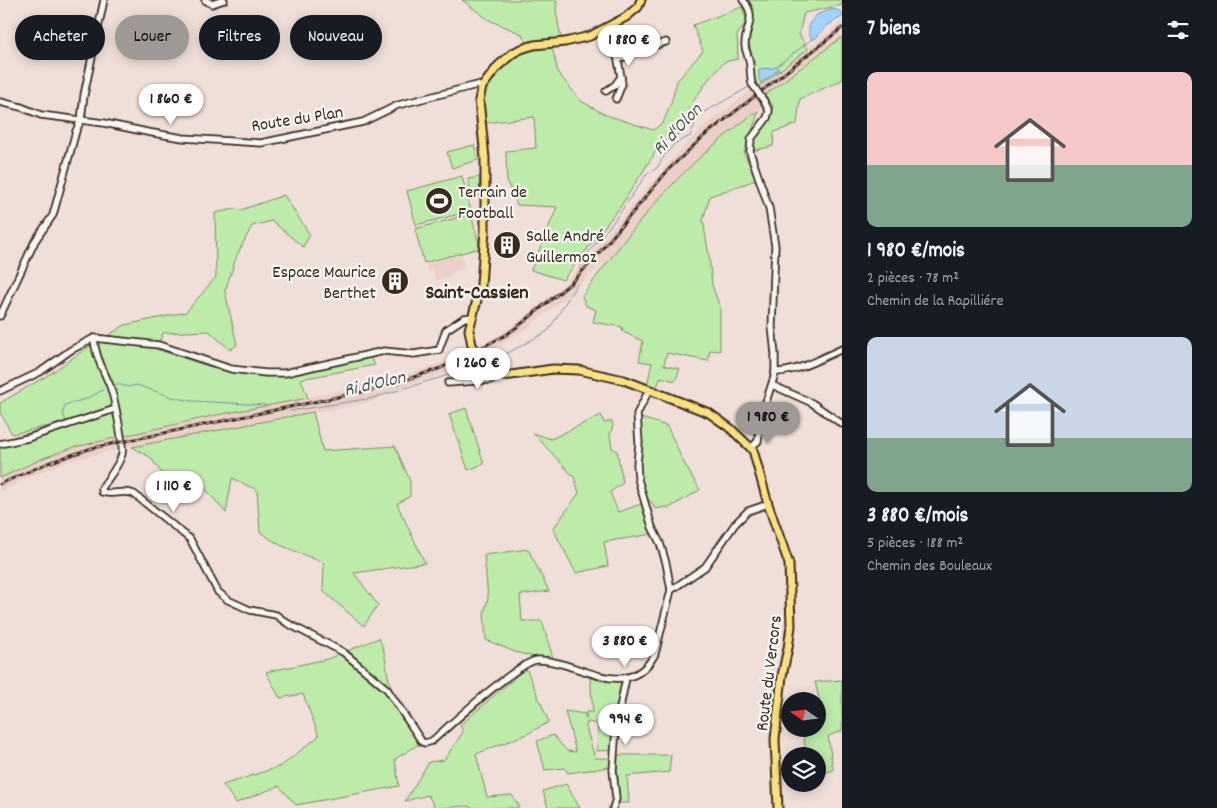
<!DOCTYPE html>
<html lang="fr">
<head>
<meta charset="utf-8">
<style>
	:root { --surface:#171b24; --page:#242831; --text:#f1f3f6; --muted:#9ea1a6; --accent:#9f9995 }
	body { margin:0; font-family:Dekko,sans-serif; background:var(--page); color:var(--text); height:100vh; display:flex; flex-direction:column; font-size:19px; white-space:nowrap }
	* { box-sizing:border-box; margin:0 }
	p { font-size:16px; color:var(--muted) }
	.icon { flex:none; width:28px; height:28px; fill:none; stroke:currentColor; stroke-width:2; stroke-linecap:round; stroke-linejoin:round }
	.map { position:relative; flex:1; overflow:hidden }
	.drawer { display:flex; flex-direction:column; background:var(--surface); width:375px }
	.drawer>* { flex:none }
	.hud { position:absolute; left:15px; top:15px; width:475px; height:45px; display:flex; gap:10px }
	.needle { width:32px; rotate:284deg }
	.controls { position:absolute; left:781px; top:692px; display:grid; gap:10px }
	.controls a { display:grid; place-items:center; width:45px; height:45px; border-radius:50%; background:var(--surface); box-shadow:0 2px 12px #0003; font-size:25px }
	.price { position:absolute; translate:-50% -42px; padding:0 11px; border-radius:18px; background:#fff; color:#222; font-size:16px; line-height:32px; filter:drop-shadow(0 1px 2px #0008) }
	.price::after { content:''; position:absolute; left:50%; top:30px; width:15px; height:11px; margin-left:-8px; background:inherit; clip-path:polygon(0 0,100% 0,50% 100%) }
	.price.on { background:var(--accent); color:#111 }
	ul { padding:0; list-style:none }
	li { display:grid; align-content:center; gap:10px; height:265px; padding:0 25px }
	li span { display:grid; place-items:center; height:155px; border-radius:10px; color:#555 }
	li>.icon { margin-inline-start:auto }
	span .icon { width:90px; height:90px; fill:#fffc; stroke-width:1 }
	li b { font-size:21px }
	h2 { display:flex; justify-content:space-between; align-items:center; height:60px; padding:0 25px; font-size:21px }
	.chip { padding:0 18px; border-radius:22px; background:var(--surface); box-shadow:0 2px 12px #0003; font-size:18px; line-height:45px }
	.chip.on { background:var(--accent); color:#111 }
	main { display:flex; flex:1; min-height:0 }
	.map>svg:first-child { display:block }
	.built { fill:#eccfc8 }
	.green { fill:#bdebaa; stroke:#7c8a64 }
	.water { fill:#a1d4ff; stroke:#7890a5 }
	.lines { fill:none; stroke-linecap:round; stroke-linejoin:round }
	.stream { stroke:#7890a5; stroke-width:1 }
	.minor-casing { stroke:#3b2a1e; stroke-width:9 }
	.major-casing { stroke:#3b2a1e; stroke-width:11 }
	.minor { stroke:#f6f6f2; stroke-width:5.5 }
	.major { stroke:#fae180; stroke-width:7 }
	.rail-casing { stroke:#3b2a1e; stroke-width:3 }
	.rail { stroke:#f6f6f2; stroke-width:1; stroke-dasharray:4; stroke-linecap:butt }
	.minor-bridge-casing { stroke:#3b2a1e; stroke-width:9; stroke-linecap:butt }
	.major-bridge-casing { stroke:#3b2a1e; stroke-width:11; stroke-linecap:butt }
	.minor-bridge { stroke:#f6f6f2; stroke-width:5.5 }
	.major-bridge { stroke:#fae180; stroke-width:7 }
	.labels { text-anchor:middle; stroke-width:4.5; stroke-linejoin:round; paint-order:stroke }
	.street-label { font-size:18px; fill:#3b2a1e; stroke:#f6f6f2 }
	.poi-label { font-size:18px; fill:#3b2a1e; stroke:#f6f6f2; text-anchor:start }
	.water-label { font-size:19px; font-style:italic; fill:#545456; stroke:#f6f6f2 }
	.quarter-label { font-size:20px; font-weight:bold; fill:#3b2a1e; stroke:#f6f6f2 }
</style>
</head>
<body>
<main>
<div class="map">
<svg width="842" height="808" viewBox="0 0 842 808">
	<rect width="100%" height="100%" fill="#f0dfd9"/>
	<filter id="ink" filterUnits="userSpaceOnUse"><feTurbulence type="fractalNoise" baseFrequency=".02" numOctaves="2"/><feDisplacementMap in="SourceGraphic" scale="10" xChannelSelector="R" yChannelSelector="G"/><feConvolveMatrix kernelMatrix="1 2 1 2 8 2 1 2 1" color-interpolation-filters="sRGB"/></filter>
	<g filter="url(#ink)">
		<g class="built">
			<polygon points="842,22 842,37 765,95 758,87"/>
			<polygon points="751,90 762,104 759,111 750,116 696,160 670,188 615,252 568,295 529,327 482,356 477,347 502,333 524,317 567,282 635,202 687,143 708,123"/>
			<polygon points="461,255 465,269 450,273 451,277 436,280 433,271 427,271 426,264"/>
			<polygon points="470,350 474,359 445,373 381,395 376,401 125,448 123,436 387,381 444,362"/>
			<polygon points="117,437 119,449 67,462 27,478 0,492 0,478 15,470 75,447"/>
		</g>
		<g class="green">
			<polygon points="462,0 557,0 556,11 561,38 526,43 522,34 489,20"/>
			<polygon points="746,0 842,0 842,5 804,13 799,34 808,49 758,87 753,80 754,62 748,40 754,9"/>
			<polygon points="742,7 747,21 737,35 738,59 724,62 708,80 693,102 681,133 662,142 620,207 563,280 531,270 557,207 517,205 507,182 506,151 536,148 534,117 485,123 483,95 497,72 522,53 552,46 558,73 581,101 606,115 653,130 663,123 671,103 677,81 703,51 693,25"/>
			<path d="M842,37V80L800,99L797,124L774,132L773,146L752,151C755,132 768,124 773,106L765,95Z"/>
			<path d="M759,111L744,153L756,180L710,196L703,220L709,256L712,285L720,307V351L710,350L708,361L667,353L664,365L680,369L675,381L661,377L656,389L647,385L652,363L639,361L643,341L623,332L622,327L593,322L596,310L586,306L582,296C617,249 654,200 697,160C713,145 732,131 750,116Z"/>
			<polygon points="474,145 478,160 452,168 447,152"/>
			<polygon points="462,176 471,211 416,225 407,191"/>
			<polygon points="479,177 480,195 472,196 468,179"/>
			<path d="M284,195L310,235L303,247L272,221L252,226L237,255L225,291L237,345L230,350L209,331L163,333L156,349C191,360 227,375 264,376C297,377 337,364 370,357L375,365L301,379L308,398L217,415L75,447L46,457L0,478V447L100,417L109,413L12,434L0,412V403L50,374L81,352L125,325L186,312L216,277L215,213L235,209L241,210Z"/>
			<polygon points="471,214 480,248 424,263 415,229"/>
			<polygon points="466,408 484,464 468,470 449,414"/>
			<polygon points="313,412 323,451 395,446 410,481 410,496 397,504 425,563 354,573 378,605 364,626 323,591 324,563 280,545 260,532 257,490 232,478 226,513 203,486 166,479 150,457 132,447"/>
			<polygon points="601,415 604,423 612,421 613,425 610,436 612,448 617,451 623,483 610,492 618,512 644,503 653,534 604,542 608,566 576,573 553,529 579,493 574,477 533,433 551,439"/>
			<polygon points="641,418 667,426 684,463 700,490 669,508 666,507 655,509 651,501 647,501 640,479"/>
			<polygon points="528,549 549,591 520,595 522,621 542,621 554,662 515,652 486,640 484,614 488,598 484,555"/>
			<path d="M379,638C387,655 385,667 390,684C397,705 408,725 419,744L395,759L399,786L296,805L279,786L236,803L223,785L281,766L319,736L303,694L280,698L266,672L327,659Z"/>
			<polygon points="526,668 549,722 527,734 476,754 487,797 512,795 519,806 518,808 470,808 469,806 435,808 428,795 405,801 429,762 444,760 463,732 460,725"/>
			<polygon points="590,675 623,682 614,750 597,751 598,724 587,722 586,727 595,758 611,758 610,767 568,773 564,768 545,770 537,741 553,735 567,751 576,752 565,711 585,714 586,719 586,712 593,712"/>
			<polygon points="842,680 842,731 828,736 833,770 818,775 818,756 806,756 803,729 818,729 818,725 825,723 815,682"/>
			<polygon points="618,755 671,755 669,772 627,776 629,803 619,803 617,774"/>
			<polygon points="566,784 580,808 548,808 543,791"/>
		</g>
		<g class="water">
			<polygon points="834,9 842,12 842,17 828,25 815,39 812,39 809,34 809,24 818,14"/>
			<polygon points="776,66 779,69 761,83 759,79 759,69 773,68"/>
		</g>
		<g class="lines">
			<g class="stream">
				<polyline points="776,67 812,39"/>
				<polyline points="580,269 583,259 614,221 646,175 657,168 664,156 674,144 690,136 696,121 701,114 751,86"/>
				<polyline points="487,363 497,359 548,331 577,284"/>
				<polyline points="114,385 118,384 128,387 137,385 172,397 192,401 265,405"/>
				<polyline points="290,411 373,398 481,365"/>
				<polyline points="66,423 63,412 65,405 86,399 103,390"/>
				<polyline points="0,441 57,425"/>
			</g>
			<g class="minor-casing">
				<g id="minor">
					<polyline points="205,0 212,4 224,0"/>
					<path d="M743,0C758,18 745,26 745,45C745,50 748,55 749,60C751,68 750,76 752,84"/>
					<polyline points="618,60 631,53 666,42"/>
					<polyline points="606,91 615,85 621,77 618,60 608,27"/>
					<polyline points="616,99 622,84 621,77"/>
					<polyline points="0,102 21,107 41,115 104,123 147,132 183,138 261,143 363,122 398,105 477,85 482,87"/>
					<polyline points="0,316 35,241 53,215 76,131 81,120 84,95 104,0"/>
					<path d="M94,338C95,356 103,369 110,386C114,397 124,444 122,454C119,466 108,478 102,488V492C113,496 123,489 134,494L190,539L218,592L228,600L250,610L276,615L287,623L343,652L387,689L422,742L425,743L432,741C449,726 520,660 538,660C578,660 627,705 655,654L671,590L705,567L735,524L748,511L768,504"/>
					<path d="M775,372C798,372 821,358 842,349"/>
					<polyline points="448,383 490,380 494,379 497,375"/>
					<polyline points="772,385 812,403 842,424"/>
					<polyline points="649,390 637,414 639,443 637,464 638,479 652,527 660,543 666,563 671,590"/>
					<polyline points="0,391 40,372 71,350 94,338 159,345 231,369 266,373 285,373 384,351 414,354 439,350 446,330 464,318 472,317"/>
					<polyline points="0,444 28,438 115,409"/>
					<polyline points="751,448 758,441 760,420 775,374 775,354 772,327 775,246 769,208 750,152 751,139 767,118 769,111 764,101"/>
					<polyline points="613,808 616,799 613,770 616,727 626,678"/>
				</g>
			</g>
			<g class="major-casing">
				<g id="major">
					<polyline points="472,345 469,330 481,285 485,230 485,158 479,100 482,87 498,66 513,53 521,49 534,45 565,42 590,36 626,17 638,7 641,0"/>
					<polyline points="484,366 491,372 504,376 553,369 579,370 624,380 709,413 730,428 753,450 768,504 789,564 791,626 788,648 782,676 775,739 778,808"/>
				</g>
			</g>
			<use href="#minor" class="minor"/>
			<use href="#major" class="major"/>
			<g class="rail-casing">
				<polyline id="rail" points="0,484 48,463 92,448 381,388 441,368 506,335 525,321 572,282 592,261 669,169 704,136 842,28"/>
			</g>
			<use href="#rail" class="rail"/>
			<g class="minor-bridge-casing">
				<polyline id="minor-bridge" points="752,84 764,101"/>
			</g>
			<g class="major-bridge-casing">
				<polyline id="major-bridge" points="472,345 484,366"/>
			</g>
			<use href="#minor-bridge" class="minor-bridge"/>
			<use href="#major-bridge" class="major-bridge"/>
		</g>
	</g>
	<defs>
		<g id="stadium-disc" transform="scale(1.4375)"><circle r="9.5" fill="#3b2a1e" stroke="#f6f6f2"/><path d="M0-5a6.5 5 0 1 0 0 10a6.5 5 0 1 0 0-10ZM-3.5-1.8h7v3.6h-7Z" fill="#fff"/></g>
		<g id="building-disc" transform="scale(1.4375)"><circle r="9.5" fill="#3b2a1e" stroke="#f6f6f2"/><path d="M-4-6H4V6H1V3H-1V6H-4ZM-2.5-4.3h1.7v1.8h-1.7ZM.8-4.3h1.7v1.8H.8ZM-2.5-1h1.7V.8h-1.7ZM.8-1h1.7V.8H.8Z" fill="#fff"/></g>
	</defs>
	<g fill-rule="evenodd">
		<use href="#stadium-disc" x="439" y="201"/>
		<use href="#building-disc" x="507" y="245"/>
		<use href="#building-disc" x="395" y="281"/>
	</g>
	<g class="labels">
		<g class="street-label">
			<text transform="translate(297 118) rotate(-9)" y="6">Route du Plan</text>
			<text transform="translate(768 673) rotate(-83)" y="6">Route du Vercors</text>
		</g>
		<g class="poi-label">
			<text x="458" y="197">Terrain de<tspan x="458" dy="21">Football</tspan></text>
			<text x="526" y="241">Salle André<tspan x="526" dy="21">Guillermoz</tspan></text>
			<text x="376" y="277" text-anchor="end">Espace Maurice<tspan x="376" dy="21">Berthet</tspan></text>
		</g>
		<g class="water-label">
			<text transform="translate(676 128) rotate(-47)" y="7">Ri d'Olon</text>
			<text transform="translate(374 382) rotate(-13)" y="7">Ri d'Olon</text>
		</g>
		<g class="quarter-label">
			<text x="477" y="298">Saint-Cassien</text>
		</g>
	</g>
</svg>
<div class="controls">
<a><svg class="needle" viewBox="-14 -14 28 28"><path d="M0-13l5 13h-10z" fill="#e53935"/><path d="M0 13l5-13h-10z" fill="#9ea1a6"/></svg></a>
<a><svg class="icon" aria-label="layers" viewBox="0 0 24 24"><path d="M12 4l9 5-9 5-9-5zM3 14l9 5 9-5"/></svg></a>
</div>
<b class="price" style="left:629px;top:67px">1 880 €</b>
<b class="price" style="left:171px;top:126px">1 860 €</b>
<b class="price" style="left:478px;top:390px">1 260 €</b>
<b class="price on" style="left:768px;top:444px">1 980 €</b>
<b class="price" style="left:174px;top:513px">1 110 €</b>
<b class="price" style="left:625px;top:668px">3 880 €</b>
<b class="price" style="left:626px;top:746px">994 €</b>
<div class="hud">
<a class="chip">Acheter</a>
<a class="chip on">Louer</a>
<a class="chip">Filtres</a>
<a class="chip">Nouveau</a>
</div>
</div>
<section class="drawer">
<h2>7 biens<svg class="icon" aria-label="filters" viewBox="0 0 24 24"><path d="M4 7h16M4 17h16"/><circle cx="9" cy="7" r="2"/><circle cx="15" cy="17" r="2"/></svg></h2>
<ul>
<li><span style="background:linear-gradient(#f6c9c9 60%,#7fa58c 0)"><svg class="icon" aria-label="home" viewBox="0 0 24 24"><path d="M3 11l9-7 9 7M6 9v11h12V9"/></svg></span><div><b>1 980 €/mois</b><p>2 pièces · 78 m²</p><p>Chemin de la Rapilliére</p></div></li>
<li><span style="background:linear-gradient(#c9d6e8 65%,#7fa58c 0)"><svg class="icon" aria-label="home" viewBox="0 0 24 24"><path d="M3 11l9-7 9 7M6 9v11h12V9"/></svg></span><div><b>3 880 €/mois</b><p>5 pièces · 188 m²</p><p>Chemin des Bouleaux</p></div></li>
</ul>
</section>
</main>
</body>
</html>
